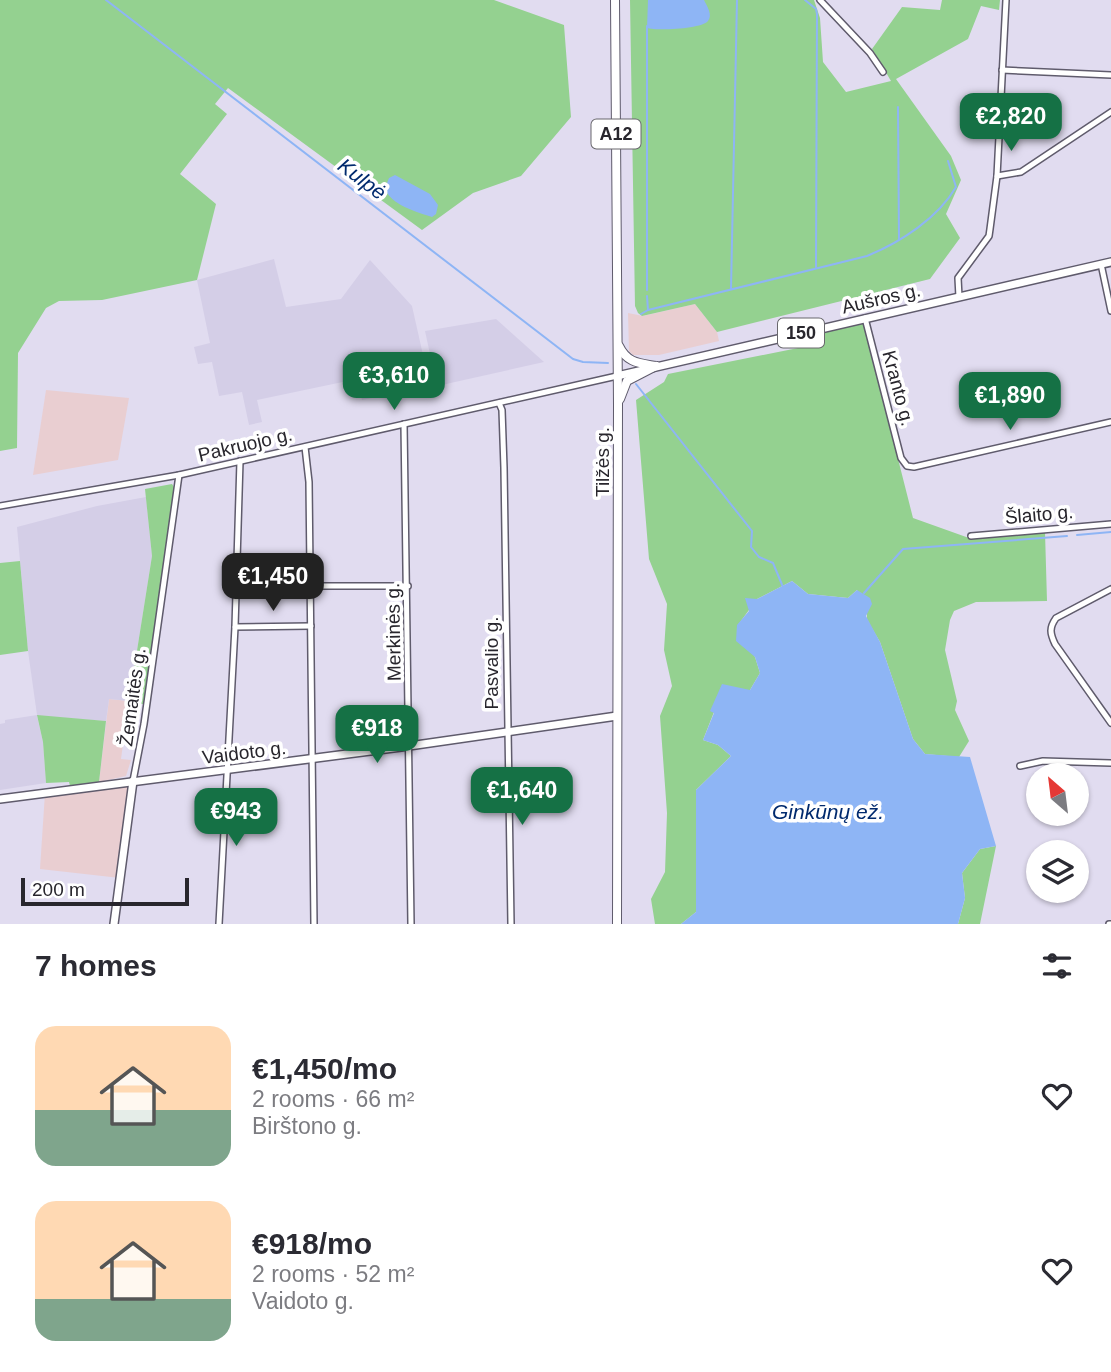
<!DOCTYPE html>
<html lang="en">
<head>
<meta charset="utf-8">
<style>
	:root { --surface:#fff; --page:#f2f2f3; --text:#2b2b33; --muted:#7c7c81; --accent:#157145 }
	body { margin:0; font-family:Helvetica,sans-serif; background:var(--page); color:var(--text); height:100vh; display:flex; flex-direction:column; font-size:26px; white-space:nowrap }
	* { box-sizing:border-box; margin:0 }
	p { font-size:23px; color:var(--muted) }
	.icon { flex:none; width:38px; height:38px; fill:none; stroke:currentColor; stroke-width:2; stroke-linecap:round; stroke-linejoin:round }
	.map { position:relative; height:924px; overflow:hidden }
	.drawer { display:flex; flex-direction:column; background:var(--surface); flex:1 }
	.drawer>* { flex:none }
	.needle { width:46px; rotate:332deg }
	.buttons { position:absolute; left:1026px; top:763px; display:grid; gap:14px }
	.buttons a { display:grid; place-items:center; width:63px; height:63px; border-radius:50%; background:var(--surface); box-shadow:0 2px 5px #0004; font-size:35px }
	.scale { position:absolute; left:21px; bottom:18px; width:168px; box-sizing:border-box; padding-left:7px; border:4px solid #28262d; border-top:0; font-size:19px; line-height:24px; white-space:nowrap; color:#28262d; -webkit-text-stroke:5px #fff; paint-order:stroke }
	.price { position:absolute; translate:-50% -60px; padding:0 16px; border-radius:14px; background:var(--accent); color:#fff; font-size:23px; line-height:46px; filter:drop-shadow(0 2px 4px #0008) }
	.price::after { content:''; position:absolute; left:50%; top:42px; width:21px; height:16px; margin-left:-10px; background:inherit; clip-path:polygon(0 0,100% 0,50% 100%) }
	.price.active { background:#222; color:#fff }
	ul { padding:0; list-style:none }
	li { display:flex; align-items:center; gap:21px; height:175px; padding:0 35px }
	li span { display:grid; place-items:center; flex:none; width:196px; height:140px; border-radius:21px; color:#555 }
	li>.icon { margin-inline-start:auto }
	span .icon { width:84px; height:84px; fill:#fffc; stroke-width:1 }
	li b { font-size:30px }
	h2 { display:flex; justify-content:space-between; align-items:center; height:84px; padding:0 35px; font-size:30px }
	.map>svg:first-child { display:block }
	.commercial { fill:#e9ced1 }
	.built { fill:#d4cee7 }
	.green { fill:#94d190 }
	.water { fill:#8eb5f5 }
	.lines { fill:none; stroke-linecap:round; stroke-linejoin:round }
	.stream { stroke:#8eb5f5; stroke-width:2 }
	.minor-casing { stroke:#5f5b6c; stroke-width:8 }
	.major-casing { stroke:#5f5b6c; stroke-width:10 }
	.highway-casing { stroke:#5f5b6c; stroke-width:10 }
	.minor { stroke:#fff; stroke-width:5 }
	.major { stroke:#fff; stroke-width:7 }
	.highway { stroke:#fff; stroke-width:8 }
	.labels { text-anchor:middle; stroke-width:7; stroke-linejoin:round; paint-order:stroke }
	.shield { fill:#fff; stroke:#68676c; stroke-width:2 }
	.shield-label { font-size:18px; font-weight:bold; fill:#28262d }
	.street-label { font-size:19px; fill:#28262d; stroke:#fff }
	.water-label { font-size:21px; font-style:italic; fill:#012a6e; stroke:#fff }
</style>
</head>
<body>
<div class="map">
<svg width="1111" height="924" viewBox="0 0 1111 924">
	<rect width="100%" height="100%" fill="#e1dcf0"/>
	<g class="commercial">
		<polygon points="695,304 717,332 719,341 659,355 633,355 629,351 628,313 643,316"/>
		<polygon points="46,390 129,398 118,460 33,475"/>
		<polygon points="109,699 129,701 121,759 131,760 126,776 99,782"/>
		<polygon points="133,781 120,878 40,869 45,793"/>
	</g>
	<g class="built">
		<polygon points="274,259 286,307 341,299 370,260 412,306 430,386 362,400 357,379 257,400 262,422 249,425 242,392 219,396 212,362 198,364 194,347 210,343 197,280"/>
		<polygon points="496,319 544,362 437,386 425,331"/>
		<polygon points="146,497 152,556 129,701 109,699 106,721 37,716 43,742 46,783 0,790 0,724 5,723 5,720 37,715 28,651 17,527 97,506"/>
	</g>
	<g class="green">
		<polygon points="0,0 494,0 564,25 571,117 521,176 473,193 422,230 228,88 215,104 227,114 180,174 216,204 197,280 102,300 59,301 46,308 18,353 17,448 0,451"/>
		<polygon points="630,0 814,0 820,18 823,62 846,92 891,81 872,49 902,7 940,10 942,0 1000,0 999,10 981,6 968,39 896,79 951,156 961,180 946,214 960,238 930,279 717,332 695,304 642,316 638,313 635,306"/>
		<polygon points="863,321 913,518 969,538 1045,532 1047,601 976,602 954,611 950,620 945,650 957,701 955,710 969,741 959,757 925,754 913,739 880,642 867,620 867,612 857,590 848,598 808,594 792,581 757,599 738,625 755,657 760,673 750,690 714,712 703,740 718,745 731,756 696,790 696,912 681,924 655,924 651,899 665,872 667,813 660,716 672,686 664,650 667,604 649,559 636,400 664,382 668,374 798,348 812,343 810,334"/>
		<polygon points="172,484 174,487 168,556 147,705 129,701 152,556 145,489"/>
		<polygon points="20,561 28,651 0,655 0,563"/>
		<polygon points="37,715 106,721 99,782 70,786 69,782 46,783 43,742"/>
		<polygon points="996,846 980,924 958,924 965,898 962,873 980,849"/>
	</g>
	<g class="water">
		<path d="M648,0H704C707,6 713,15 708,21C702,29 657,31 647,28Z"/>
		<path d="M395,175L430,194L438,205L436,214L432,217C417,212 390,205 385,188L389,178Z"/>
		<polygon points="792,581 808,594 848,598 857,590 870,598 872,604 866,616 880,642 913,739 925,754 970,757 996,846 980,849 962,873 965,898 958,924 681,924 696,912 696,790 731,756 718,745 703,740 714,713 710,711 722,684 750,690 760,673 755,657 736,641 737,625 749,611 745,598 757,599"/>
	</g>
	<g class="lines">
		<g class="stream">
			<polyline points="106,0 573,359 583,362 608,363"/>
			<polyline points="805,0 816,9 817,14 816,267"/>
			<polyline points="898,107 899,239"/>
			<polyline points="731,289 737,0"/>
			<polyline points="647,290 647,26"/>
			<path d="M648,310L867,256C901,242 938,218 956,187L948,161"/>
			<polyline points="641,314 648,310 647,296"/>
			<polyline points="636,384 752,531 751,547 759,557 773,563 783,587"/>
			<polyline points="1077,535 1111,532"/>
			<polyline points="864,593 903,549 1067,536"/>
		</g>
		<g class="minor-casing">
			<g id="minor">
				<polyline points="820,0 870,53 883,72"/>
				<polyline points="1002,70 1111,75"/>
				<polyline points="997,176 1021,172 1111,112"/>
				<polyline points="1101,264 1111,311"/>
				<polyline points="959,297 958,278 989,236 990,229 997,176 1006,0"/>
				<polyline points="865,318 901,458 907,466 914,467 1111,422"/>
				<polyline points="499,403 502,410 504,468 511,924"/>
				<polyline points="404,424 411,924"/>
				<polyline points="305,447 309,482 314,924"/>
				<polyline points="0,506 179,475 617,376"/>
				<polyline points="971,536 1111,524"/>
				<polyline points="311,586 408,586"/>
				<path d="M1111,589L1056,618C1049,628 1050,633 1055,644L1111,723"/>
				<polyline points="235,627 311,626"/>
				<polyline points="1020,766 1043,761 1111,763"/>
				<polyline points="133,781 144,724 179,475"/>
				<polyline points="219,924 235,627 240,461"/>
				<polyline points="1109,924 1111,924"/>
			</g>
		</g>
		<g class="major-casing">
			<g id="major">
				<polyline points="617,376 1111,262"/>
				<polyline points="0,799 409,746 617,716"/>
				<polyline points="114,924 133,781"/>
			</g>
		</g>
		<g class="highway-casing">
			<g id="highway">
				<polyline points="615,0 618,404 617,924"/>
				<path d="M619,346C627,363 639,363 656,366"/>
				<polyline points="620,399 627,381 656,366"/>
			</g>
		</g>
		<use href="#minor" class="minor"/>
		<use href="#major" class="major"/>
		<use href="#highway" class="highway"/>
	</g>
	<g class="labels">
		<g class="shield">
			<rect x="591.5" y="119.5" width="49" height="29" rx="5"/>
			<rect x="778" y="318.5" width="46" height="29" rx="5"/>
		</g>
		<g class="shield-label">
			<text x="616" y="140">A12</text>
			<text x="801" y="339">150</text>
		</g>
		<g class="street-label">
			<text transform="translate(881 298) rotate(-13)" y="7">Aušros g.</text>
			<text transform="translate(899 388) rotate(75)" y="7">Kranto g.</text>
			<text transform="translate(245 444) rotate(-13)" y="7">Pakruojo g.</text>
			<text transform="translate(602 462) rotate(-90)" y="7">Tilžės g.</text>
			<text transform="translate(1039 514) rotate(-5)" y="7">Šlaito g.</text>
			<text transform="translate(393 632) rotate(-91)" y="7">Merkinės g.</text>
			<text transform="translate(491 663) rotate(-90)" y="7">Pasvalio g.</text>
			<text transform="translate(132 697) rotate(-82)" y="7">Žemaitės g.</text>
			<text transform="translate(244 752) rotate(-7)" y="7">Vaidoto g.</text>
		</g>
		<g class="water-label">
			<text transform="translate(362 179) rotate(37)" y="7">Kulpė</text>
			<text x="828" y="819">Ginkūnų ež.</text>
		</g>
	</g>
</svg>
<div class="buttons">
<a><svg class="needle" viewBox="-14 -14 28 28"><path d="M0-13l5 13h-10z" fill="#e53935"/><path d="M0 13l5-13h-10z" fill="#7c7c81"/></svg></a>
<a><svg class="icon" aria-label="layers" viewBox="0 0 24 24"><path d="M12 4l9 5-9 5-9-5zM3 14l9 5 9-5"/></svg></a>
</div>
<div class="scale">200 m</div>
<b class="price" style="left:1011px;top:153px">€2,820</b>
<b class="price" style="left:394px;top:412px">€3,610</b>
<b class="price" style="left:1010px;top:432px">€1,890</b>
<b class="price active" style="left:273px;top:613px">€1,450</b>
<b class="price" style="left:377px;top:765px">€918</b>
<b class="price" style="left:522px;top:827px">€1,640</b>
<b class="price" style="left:236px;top:848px">€943</b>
</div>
<section class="drawer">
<h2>7 homes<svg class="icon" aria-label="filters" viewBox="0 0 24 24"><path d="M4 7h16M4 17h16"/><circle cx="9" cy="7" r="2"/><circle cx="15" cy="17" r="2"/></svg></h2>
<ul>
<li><span style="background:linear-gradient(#ffd9b3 60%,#7fa58c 0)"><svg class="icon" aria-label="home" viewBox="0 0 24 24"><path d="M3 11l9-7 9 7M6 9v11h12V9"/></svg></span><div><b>€1,450/mo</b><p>2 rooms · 66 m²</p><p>Birštono g.</p></div><svg class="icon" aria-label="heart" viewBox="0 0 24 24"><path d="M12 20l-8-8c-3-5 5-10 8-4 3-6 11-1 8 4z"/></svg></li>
<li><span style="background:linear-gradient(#ffd9b3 70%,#7fa58c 0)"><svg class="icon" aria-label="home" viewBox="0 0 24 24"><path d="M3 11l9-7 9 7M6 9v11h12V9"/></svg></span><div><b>€918/mo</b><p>2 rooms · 52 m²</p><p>Vaidoto g.</p></div><svg class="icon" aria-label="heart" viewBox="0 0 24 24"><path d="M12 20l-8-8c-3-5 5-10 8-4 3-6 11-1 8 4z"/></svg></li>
</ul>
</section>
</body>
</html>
